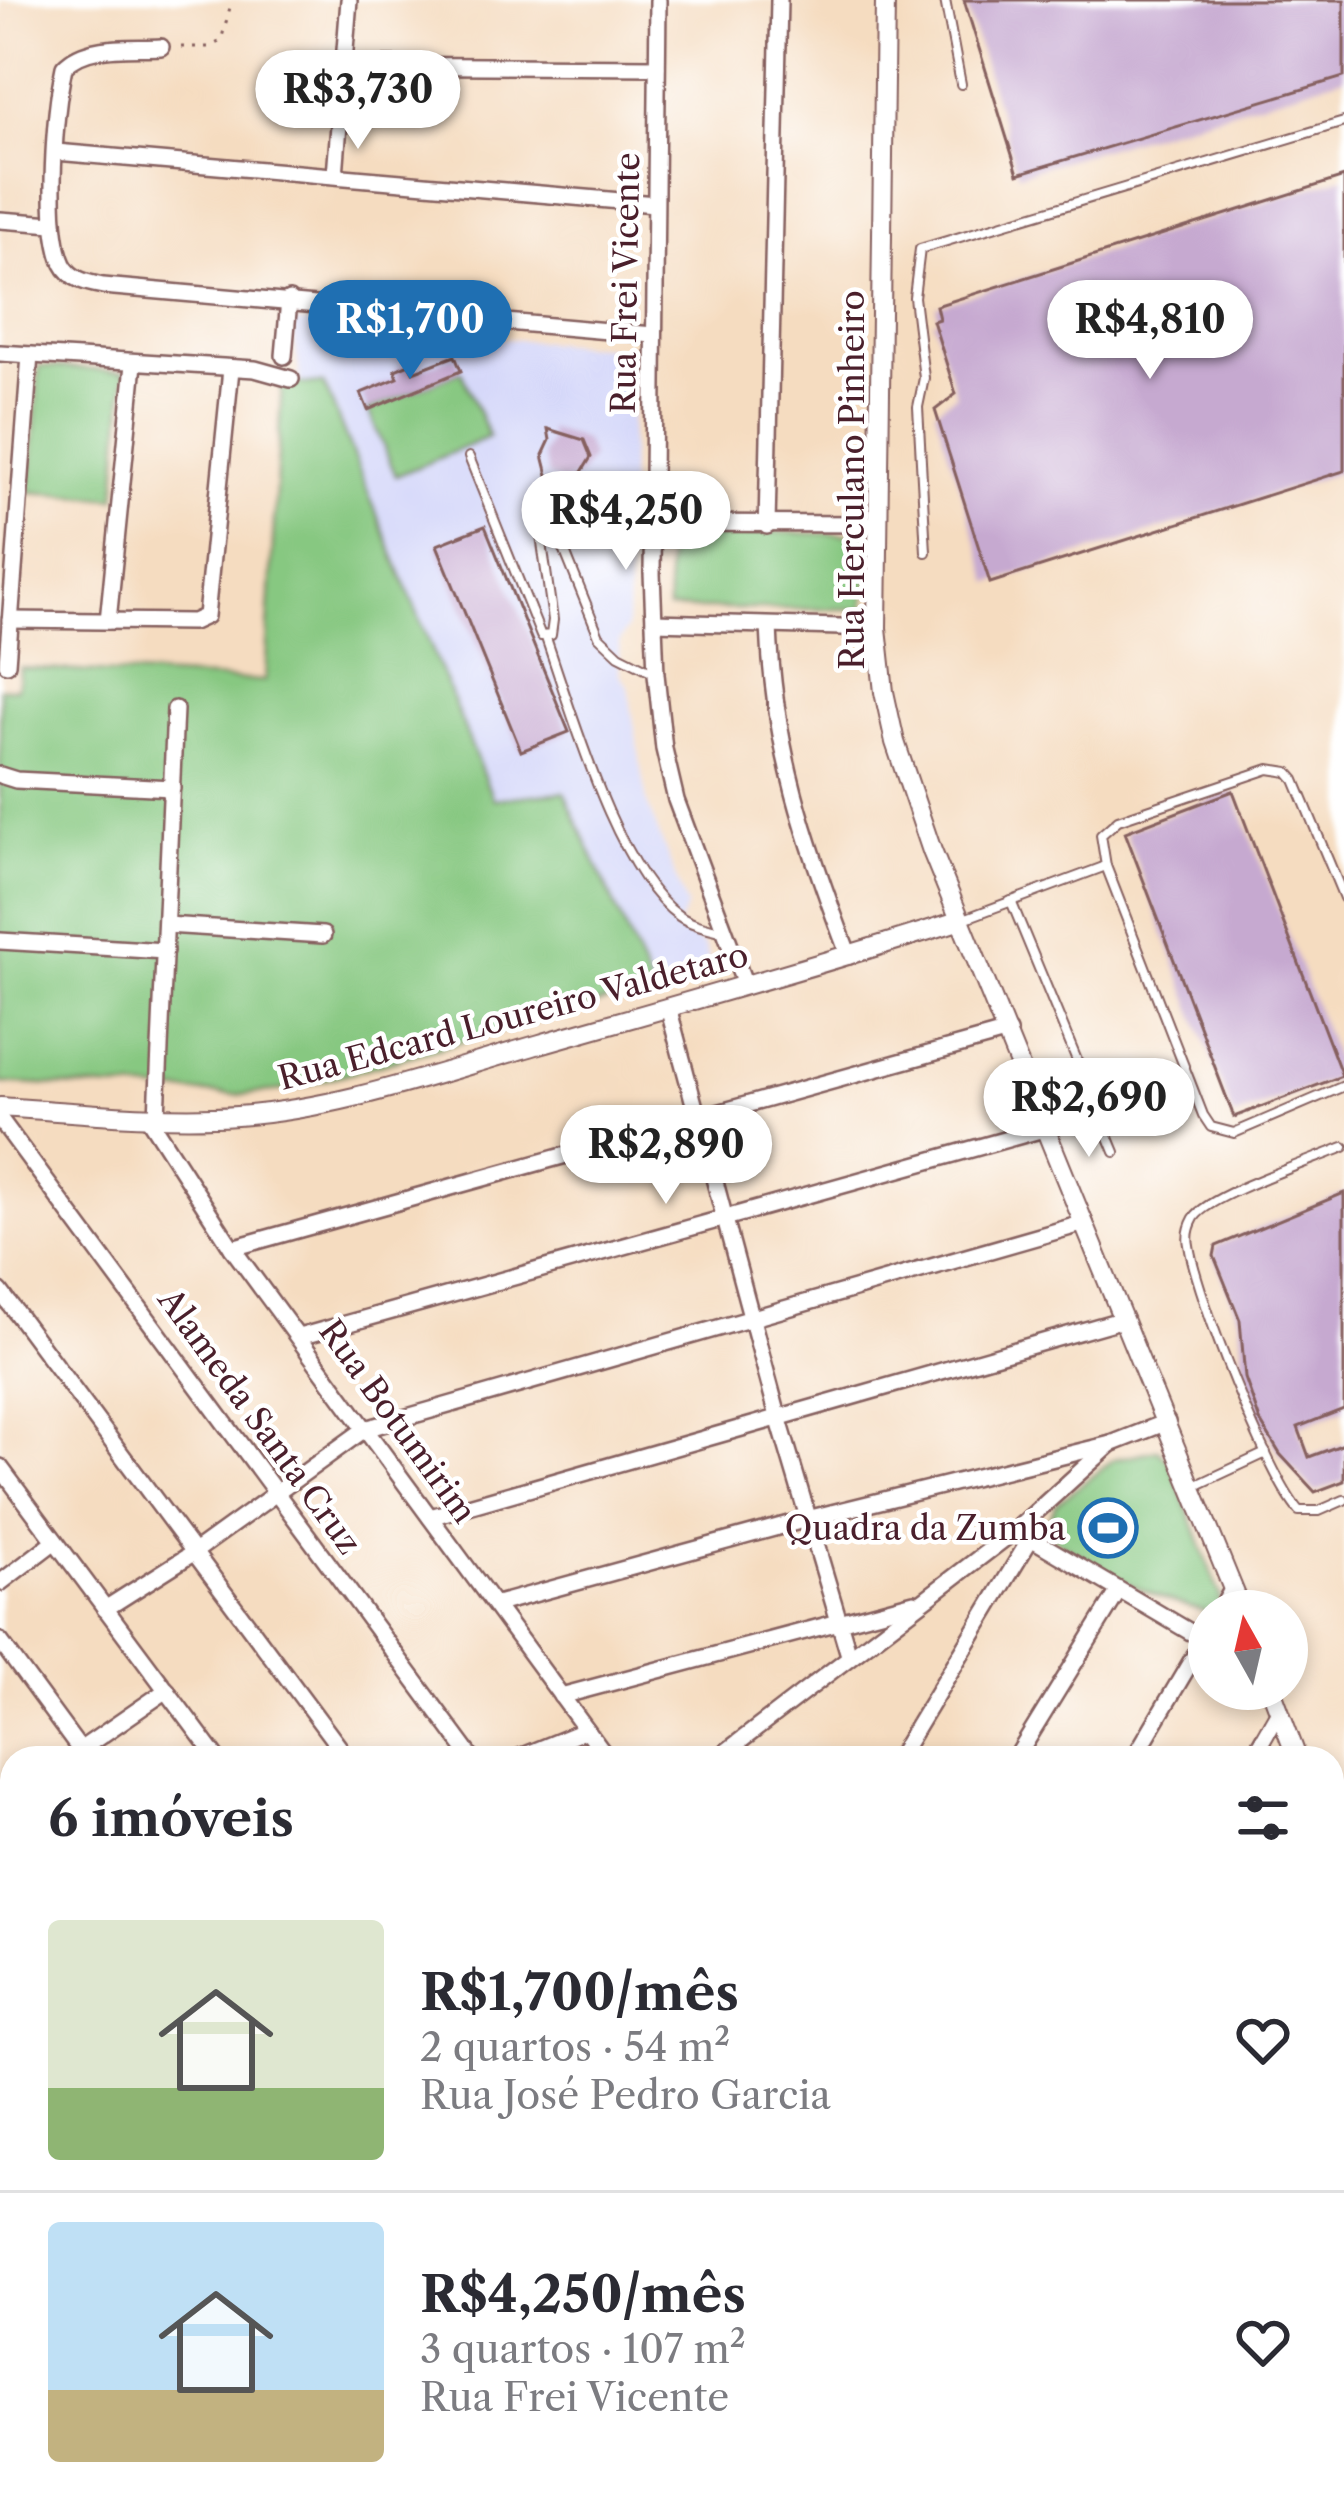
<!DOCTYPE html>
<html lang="pt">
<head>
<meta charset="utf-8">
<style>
	:root { --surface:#fff; --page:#f2f2f3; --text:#2b2b33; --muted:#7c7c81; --line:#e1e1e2; --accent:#1f6fb2 }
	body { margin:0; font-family:"Libre Caslon Text",serif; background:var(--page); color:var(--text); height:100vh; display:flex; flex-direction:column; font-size:45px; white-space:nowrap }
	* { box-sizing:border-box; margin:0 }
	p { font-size:39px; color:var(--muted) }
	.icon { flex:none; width:66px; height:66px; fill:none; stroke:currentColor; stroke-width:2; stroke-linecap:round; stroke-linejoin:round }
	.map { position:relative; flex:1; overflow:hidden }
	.panel { position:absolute; left:0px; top:1746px; width:1344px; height:768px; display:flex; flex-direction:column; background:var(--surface); border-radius:36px 36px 0 0; box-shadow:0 6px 18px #0003 }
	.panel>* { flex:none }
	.needle { width:78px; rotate:352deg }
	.tools { position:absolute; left:1188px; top:1590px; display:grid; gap:24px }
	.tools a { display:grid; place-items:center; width:120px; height:120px; border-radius:50%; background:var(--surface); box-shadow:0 6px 18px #0003; font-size:60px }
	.price { position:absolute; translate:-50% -102px; padding:0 27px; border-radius:42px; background:#fff; color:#222; font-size:39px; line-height:78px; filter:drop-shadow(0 3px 6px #0008) }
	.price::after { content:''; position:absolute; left:50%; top:72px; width:36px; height:27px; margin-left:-18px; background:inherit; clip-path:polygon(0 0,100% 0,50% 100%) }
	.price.active { background:var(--accent); color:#fff }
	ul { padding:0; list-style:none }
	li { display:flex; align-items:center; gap:36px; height:300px; padding:0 48px }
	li+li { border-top:3px solid var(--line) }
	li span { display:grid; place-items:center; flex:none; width:336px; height:240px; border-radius:12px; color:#555 }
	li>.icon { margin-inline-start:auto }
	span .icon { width:144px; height:144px; fill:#fffc; stroke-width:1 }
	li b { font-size:51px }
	h2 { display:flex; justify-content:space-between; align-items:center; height:144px; padding:0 48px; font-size:51px }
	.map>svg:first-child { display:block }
	.built { fill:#d5d8f9 }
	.green { fill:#87c881; stroke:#687456; stroke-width:3 }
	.building { fill:#c6a9d0 }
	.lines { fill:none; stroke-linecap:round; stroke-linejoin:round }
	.service-casing { stroke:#86615f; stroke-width:12 }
	.minor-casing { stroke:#86615f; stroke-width:20 }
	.tertiary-casing { stroke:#86615f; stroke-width:22 }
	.path { stroke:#86615f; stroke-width:3; stroke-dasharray:3 9; stroke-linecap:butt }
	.service { stroke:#fff; stroke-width:8 }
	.minor { stroke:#fff; stroke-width:15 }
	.tertiary { stroke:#fff; stroke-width:18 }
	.labels { text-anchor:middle; stroke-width:9; stroke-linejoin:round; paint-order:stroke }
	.street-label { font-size:33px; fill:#4a1f2b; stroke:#fff }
	.poi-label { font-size:33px; fill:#4a1f2b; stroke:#fff; text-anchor:end }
</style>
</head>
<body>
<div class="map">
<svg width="1344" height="2514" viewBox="0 0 1344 2514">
	<rect width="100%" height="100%" fill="#fff"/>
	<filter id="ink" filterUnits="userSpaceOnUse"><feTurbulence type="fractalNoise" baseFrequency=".00833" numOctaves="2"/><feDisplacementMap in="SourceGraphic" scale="24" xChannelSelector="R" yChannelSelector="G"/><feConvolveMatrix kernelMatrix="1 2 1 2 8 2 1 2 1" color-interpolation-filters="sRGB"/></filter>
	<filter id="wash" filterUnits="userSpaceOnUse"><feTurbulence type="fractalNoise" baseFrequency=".004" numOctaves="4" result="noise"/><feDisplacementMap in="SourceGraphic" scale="48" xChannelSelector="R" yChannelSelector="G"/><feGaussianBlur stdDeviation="2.7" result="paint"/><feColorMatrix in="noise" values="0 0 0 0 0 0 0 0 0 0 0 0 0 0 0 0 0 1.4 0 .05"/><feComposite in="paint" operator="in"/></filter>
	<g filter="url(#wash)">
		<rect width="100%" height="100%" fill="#f5dcc0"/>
		<polygon class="built" points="292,322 608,347 623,353 632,363 627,628 619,642 619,673 628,686 647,803 687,907 677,926 704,946 709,960 704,976 697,984 657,996 564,793 493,800 324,384 301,383"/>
		<g class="green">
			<polygon points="39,366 125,372 116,498 30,492"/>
			<polygon points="461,371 489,437 396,476 368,410"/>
			<polygon points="282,383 324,384 493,799 564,792 652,989 292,1089 241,1095 0,1083 0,688 17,688 20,668 265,681"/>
			<polygon points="767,532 873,535 863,609 668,609 667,540"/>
			<path d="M1158,1450L1170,1462L1220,1596L1219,1606L1208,1612C1143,1597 1096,1568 1043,1530L1056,1504L1114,1459Z"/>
			<polygon points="994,2502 1087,2502 1072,2514 1003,2514"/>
		</g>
		<g id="blocks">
			<g class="building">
				<polygon points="964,0 1344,0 1344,77 1018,174"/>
				<polygon points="1344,177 1344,471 990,583 935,410 956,394 933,321 939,319 936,306"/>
				<polygon points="455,356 461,371 368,410 361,393 398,378 395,370 409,364 413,372"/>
				<polygon points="548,429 584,440 591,457 580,475 563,482 548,475 543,455 550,440"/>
				<polygon points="485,526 569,732 521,751 437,545"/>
				<polygon points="1233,791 1342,1076 1234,1117 1125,832"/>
				<polygon points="1344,1193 1344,1409 1298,1427 1309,1457 1344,1444 1344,1481 1315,1492 1280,1454 1260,1421 1245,1378 1240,1320 1214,1256 1216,1246"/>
			</g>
		</g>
	</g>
	<g filter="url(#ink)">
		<use href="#blocks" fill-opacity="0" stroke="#86615f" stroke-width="3"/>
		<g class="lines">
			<g class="service-casing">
				<g id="service">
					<polyline points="945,0 961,84"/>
					<polyline points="469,457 541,636 551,635 553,620 540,529 544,518 551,517 599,636 619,655 655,673"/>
					<polyline points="926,552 918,407 924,378 914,297 920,249 1344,122"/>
					<path d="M546,638C572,712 616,871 679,916C692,925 709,928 724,932"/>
					<polyline points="1344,898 1295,780 1288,772 1269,769 1118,820 1101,835 1106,866 1203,1115 1211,1127 1234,1133 1344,1086"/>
					<polyline points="1011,901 1115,1152"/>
					<polyline points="961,920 1106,866"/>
					<path d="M1344,1147C1314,1160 1208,1195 1194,1218C1189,1227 1187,1236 1189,1245C1196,1293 1268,1477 1299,1511H1319L1344,1500"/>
					<polyline points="1195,1486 1266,1453"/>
				</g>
			</g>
			<g class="minor-casing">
				<g id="minor">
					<polyline points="658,0 652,573 656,674 664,749 676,800 745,985"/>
					<path d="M161,47C130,49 86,43 64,67C55,110 45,225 63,264C71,280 88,283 103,286L653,335"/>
					<polyline points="342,65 657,67"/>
					<polyline points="56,152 655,204"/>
					<polyline points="335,175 349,0"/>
					<polyline points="0,220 53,224"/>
					<polyline points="0,353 255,369 291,379"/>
					<polyline points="284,356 289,300"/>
					<polyline points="653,523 877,524"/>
					<polyline points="767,526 779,0"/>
					<polyline points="10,620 193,622 206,616 231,369"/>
					<polyline points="108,621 134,364"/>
					<polyline points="654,622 877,628"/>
					<path d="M769,626C773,747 806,843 849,956"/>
					<polyline points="7,664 30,355"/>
					<polyline points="0,775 16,780 172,788"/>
					<polyline points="166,925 323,935"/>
					<polyline points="0,941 165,951"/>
					<polyline points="668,1007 779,1420 849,1655"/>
					<polyline points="147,1116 232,1248 607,1758"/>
					<polyline points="157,1116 175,709"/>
					<polyline points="0,1119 472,1758"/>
					<polyline points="232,1248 1008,1032"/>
					<polyline points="0,1291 347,1758"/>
					<polyline points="299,1337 1047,1128"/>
					<polyline points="0,1467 217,1758"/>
					<polyline points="430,1517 1124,1319"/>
					<polyline points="1024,1534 1209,1643"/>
					<polyline points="0,1583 55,1541"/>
					<polyline points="497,1604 807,1519 1111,1444"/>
					<polyline points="105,1609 193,1553 365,1429 1085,1223"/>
					<polyline points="1220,1611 1233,1588"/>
					<polyline points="0,1641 86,1758"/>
					<polyline points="561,1696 914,1602"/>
					<polyline points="80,1750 167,1690"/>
					<polyline points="517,1758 586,1730"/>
					<polyline points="718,1758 1017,1529 1111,1444 1167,1422"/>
					<polyline points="898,1758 1031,1538"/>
					<polyline points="1016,1758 1118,1592"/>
					<polyline points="1134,1758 1209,1631"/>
					<polyline points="1252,1758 1279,1711"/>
					<polyline points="0,1820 12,1836"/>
					<polyline points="0,2005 12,2022"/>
					<polyline points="0,2100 12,2090"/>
					<polyline points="0,2192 12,2208"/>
					<polyline points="0,2282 12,2267"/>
					<polyline points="0,2373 12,2371"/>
					<polyline points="1332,2407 1344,2411"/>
					<polyline points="0,2489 12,2486"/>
					<polyline points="979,2502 987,2514"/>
					<polyline points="1170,2502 1173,2514"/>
					<polyline points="1288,2502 1290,2514"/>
					<polyline points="357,2514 408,2502"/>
					<polyline points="809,2514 860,2502"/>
					<polyline points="1111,2514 1125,2502"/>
				</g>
			</g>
			<g class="tertiary-casing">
				<g id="tertiary">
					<polyline points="885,0 877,628 884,692 895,742 932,851 1242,1611"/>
					<path d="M0,1107C79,1112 159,1121 237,1116C340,1109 441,1072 540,1044C680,1004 821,965 961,920"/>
					<polyline points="1271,1689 1297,1758"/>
					<polyline points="1332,1851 1344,1880"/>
				</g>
			</g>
			<polyline class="path" points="181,47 209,47 221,41 232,0"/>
			<use href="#service" class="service"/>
			<use href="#minor" class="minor"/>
			<use href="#tertiary" class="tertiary"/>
		</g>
	</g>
	<defs>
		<g id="stadium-ring" transform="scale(3)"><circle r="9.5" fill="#fff" stroke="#1f6fb2" stroke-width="1.5"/><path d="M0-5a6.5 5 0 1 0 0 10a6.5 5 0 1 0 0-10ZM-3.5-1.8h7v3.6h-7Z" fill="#1f6fb2"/></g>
	</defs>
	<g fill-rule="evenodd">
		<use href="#stadium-ring" x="1108" y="1528"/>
	</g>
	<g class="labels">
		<g class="street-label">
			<text transform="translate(625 283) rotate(-89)" y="12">Rua Frei Vicente</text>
			<text transform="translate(852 480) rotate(-90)" y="12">Rua Herculano Pinheiro</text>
			<text transform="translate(513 1016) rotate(-15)" y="12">Rua Edcard Loureiro Valdetaro</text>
			<text transform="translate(260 1421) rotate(54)" y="12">Alameda Santa Cruz</text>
			<text transform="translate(398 1421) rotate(54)" y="12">Rua Botumirim</text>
		</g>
		<g class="poi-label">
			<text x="1066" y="1540">Quadra da Zumba</text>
		</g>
	</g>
</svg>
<div class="tools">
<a><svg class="needle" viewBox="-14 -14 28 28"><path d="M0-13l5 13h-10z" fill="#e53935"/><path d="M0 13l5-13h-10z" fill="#7c7c81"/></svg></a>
</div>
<b class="price" style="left:358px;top:152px">R$3,730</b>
<b class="price active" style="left:410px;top:382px">R$1,700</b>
<b class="price" style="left:1150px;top:382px">R$4,810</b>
<b class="price" style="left:626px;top:573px">R$4,250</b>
<b class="price" style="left:1089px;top:1160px">R$2,690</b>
<b class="price" style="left:666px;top:1207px">R$2,890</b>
<section class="panel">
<h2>6 imóveis<svg class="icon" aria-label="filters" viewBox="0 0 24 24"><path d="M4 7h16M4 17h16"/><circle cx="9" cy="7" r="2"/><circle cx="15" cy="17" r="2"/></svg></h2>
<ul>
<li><span style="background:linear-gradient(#dfe7d0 70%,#8fb573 0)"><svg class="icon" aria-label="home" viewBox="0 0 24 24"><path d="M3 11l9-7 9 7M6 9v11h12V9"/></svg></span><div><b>R$1,700/mês</b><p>2 quartos · 54 m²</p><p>Rua José Pedro Garcia</p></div><svg class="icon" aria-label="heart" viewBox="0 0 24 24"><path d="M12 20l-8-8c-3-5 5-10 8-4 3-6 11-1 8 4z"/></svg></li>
<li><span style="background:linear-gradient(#bfe0f5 70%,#c2b280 0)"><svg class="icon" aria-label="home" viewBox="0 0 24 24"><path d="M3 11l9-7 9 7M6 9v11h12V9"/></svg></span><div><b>R$4,250/mês</b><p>3 quartos · 107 m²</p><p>Rua Frei Vicente</p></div><svg class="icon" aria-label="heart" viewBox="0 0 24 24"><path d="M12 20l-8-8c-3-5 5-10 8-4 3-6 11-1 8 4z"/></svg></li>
</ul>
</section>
</div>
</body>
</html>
